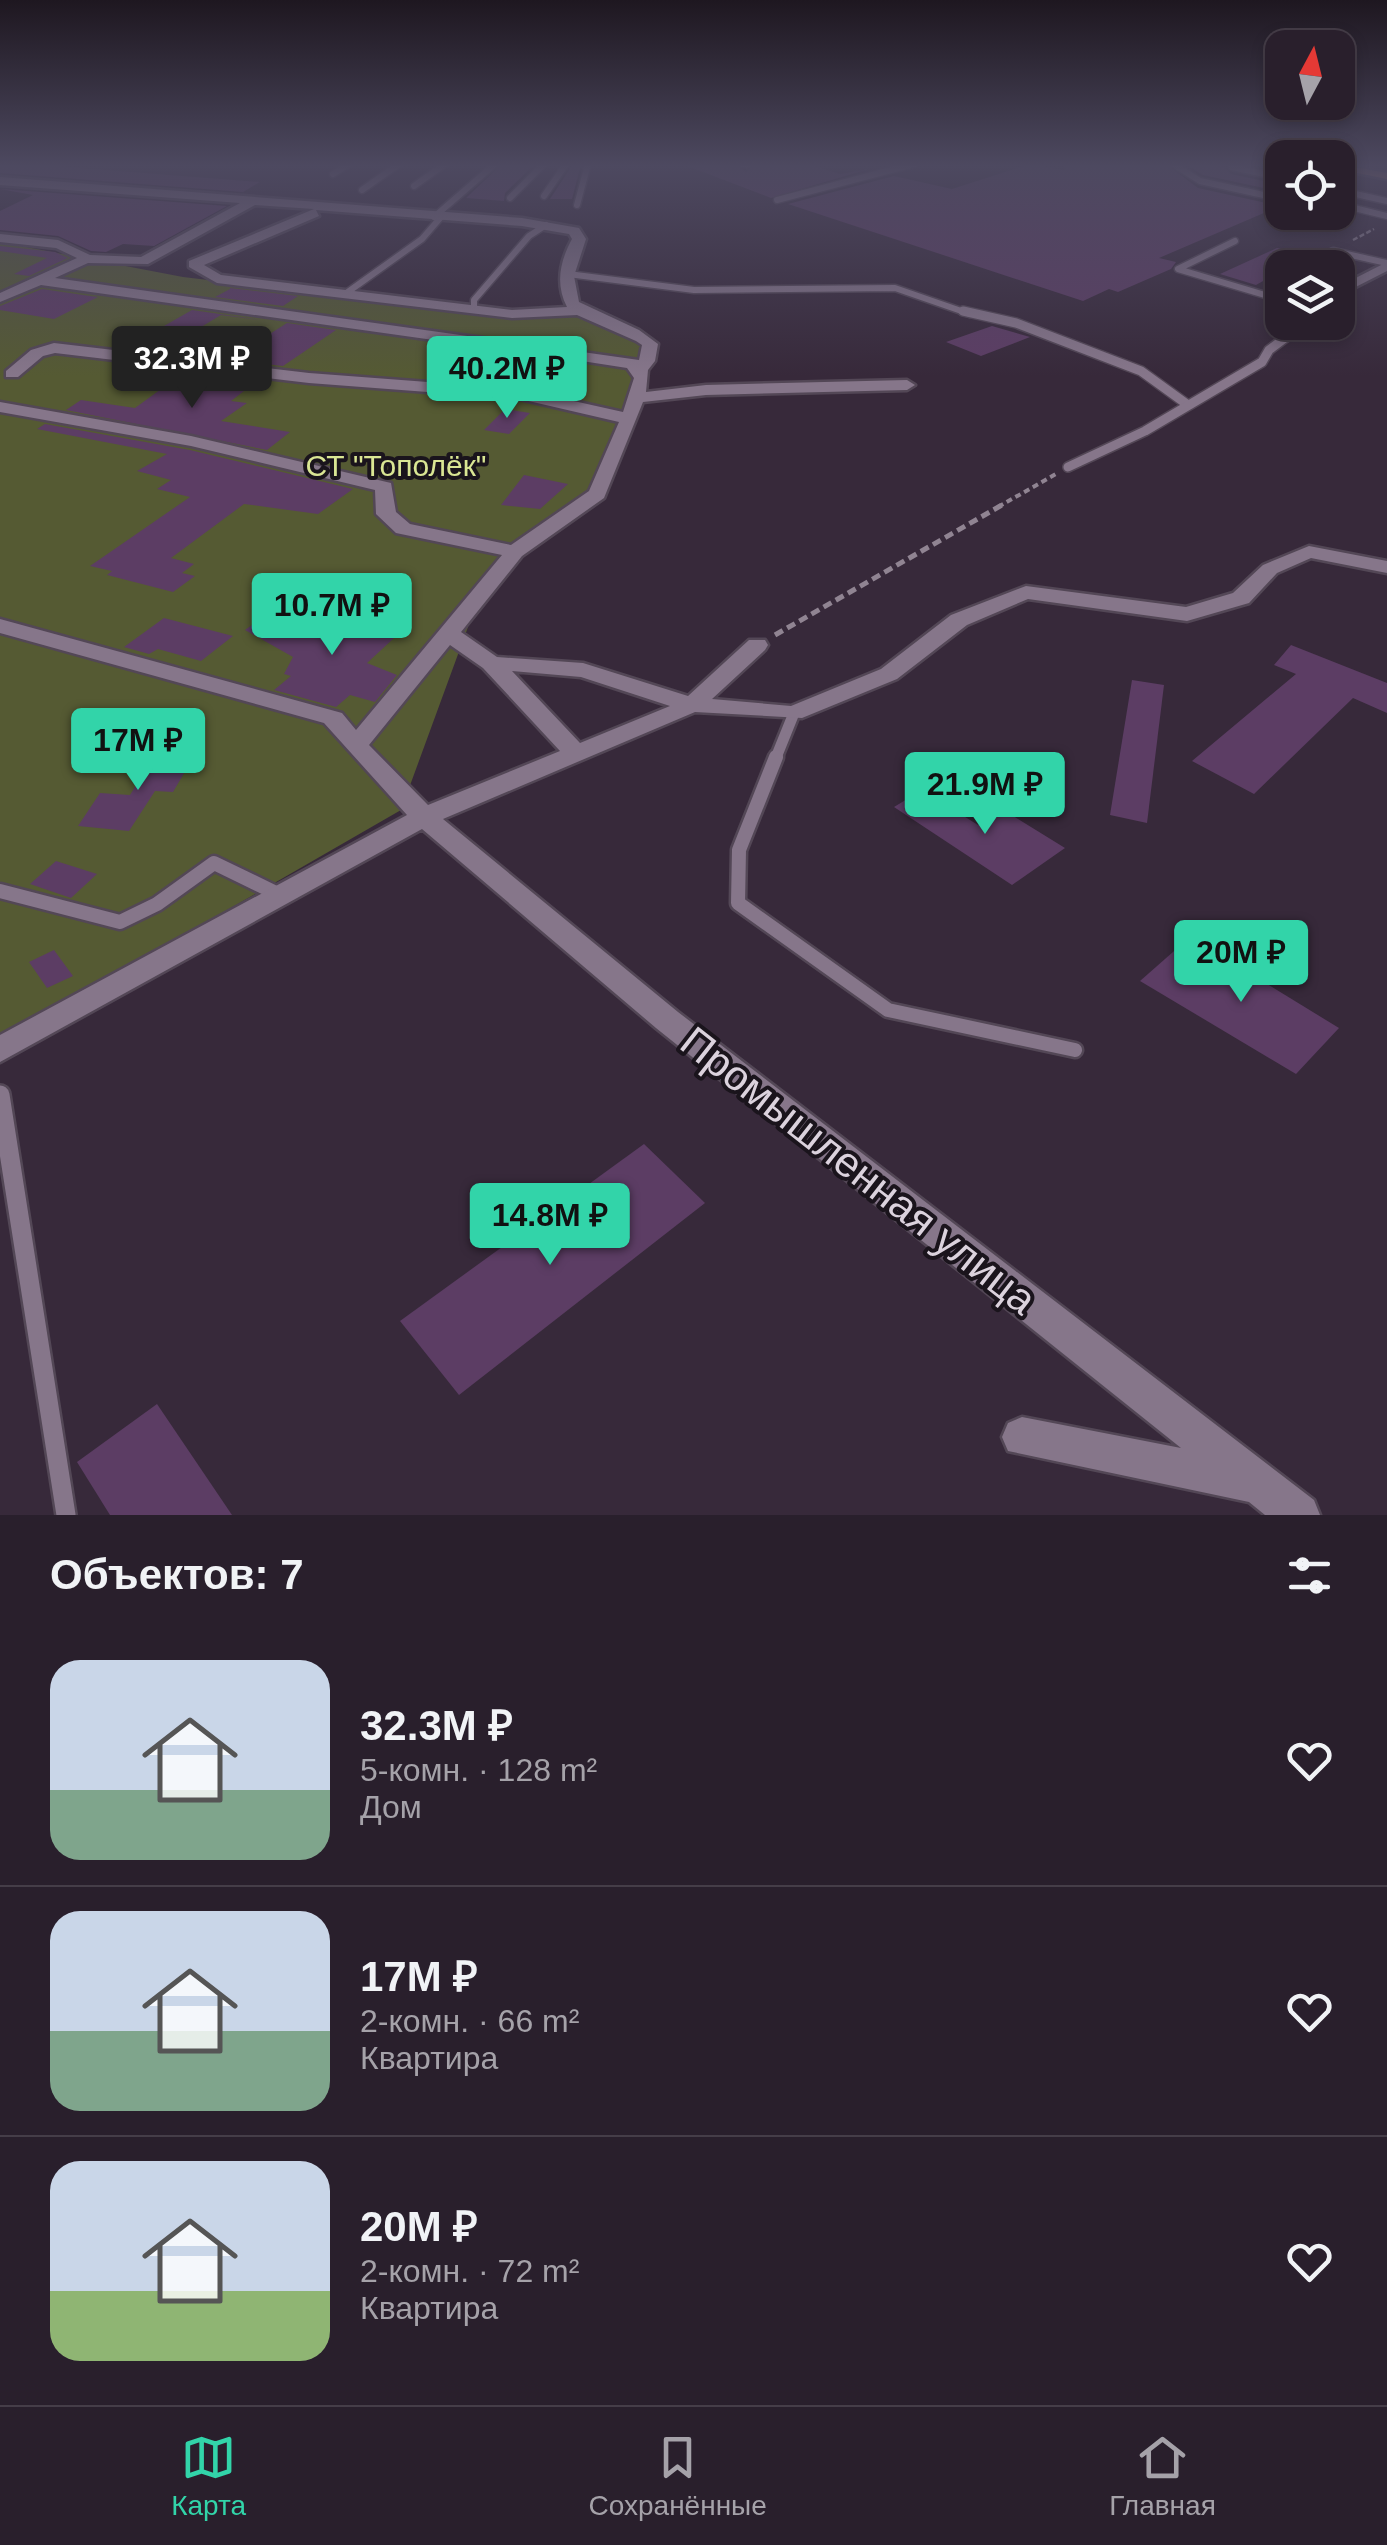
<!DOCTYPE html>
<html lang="ru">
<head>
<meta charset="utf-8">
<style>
	:root { --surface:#291f2c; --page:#312734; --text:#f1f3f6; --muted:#a5a2a9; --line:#453d48; --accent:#32d4a9 }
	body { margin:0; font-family:Helvetica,sans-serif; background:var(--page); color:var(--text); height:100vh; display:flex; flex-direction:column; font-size:38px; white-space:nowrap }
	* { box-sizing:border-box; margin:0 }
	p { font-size:32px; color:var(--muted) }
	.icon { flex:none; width:55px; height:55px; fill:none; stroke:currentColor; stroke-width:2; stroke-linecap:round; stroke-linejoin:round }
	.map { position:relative; height:1515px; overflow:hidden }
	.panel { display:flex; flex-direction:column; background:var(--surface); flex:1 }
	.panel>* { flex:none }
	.needle { width:65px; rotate:7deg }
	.controls { position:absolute; left:1265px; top:30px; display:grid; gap:20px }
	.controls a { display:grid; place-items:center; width:90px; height:90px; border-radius:20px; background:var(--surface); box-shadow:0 5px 15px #0003,0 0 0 2px var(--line); font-size:50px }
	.price { position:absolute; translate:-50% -85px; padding:0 22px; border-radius:10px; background:var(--accent); color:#111; font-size:32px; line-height:65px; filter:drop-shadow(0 2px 5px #0008) }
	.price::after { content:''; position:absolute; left:50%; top:60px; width:30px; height:22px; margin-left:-15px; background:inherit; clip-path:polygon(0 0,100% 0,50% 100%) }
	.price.selected { background:#222; color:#fff }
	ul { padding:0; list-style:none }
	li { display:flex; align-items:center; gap:30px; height:250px; padding:0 50px }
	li+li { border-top:2px solid var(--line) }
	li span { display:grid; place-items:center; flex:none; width:280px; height:200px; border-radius:30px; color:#555 }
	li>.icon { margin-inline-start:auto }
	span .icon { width:120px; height:120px; fill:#fffc; stroke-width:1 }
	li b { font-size:42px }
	h2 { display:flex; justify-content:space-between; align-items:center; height:120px; padding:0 50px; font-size:42px }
	.menu { display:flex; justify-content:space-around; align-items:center; height:140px; border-top:2px solid var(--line); background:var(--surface); font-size:28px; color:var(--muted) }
	.menu a { display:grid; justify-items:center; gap:5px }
	.menu .selected { color:var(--accent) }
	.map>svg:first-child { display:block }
	.green { fill:#555a33 }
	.building { fill:#5c3d64 }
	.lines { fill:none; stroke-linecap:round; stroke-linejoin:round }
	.service-far4-casing { stroke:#534756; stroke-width:9 }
	.service-far3-casing { stroke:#534756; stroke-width:12 }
	.service-far2-casing { stroke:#534756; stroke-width:16 }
	.service-far1-casing { stroke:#534756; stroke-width:19 }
	.service-casing { stroke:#534756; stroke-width:24 }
	.minor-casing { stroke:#534756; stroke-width:5 }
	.primary-casing { stroke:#534756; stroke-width:5 }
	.path-far2 { stroke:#908492; stroke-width:2.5; stroke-dasharray:5 2.5; stroke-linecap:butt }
	.path-far1 { stroke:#908492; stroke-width:4; stroke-dasharray:6 4; stroke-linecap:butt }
	.path { stroke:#908492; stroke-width:5; stroke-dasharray:9 5; stroke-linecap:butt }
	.service-far4 { stroke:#86768a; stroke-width:6 }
	.service-far3 { stroke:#86768a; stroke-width:9 }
	.service-far2 { stroke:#86768a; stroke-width:11 }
	.service-far1 { stroke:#86768a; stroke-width:14 }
	.service { stroke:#86768a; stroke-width:19 }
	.minor { fill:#86768a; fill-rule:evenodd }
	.primary { fill:#b88164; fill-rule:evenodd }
	.labels { text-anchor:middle; stroke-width:8; stroke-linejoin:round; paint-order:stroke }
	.far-park-label { font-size:30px; fill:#dae694; stroke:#1a141c }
	.near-street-label { font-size:42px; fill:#dbd2dd; stroke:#1a141c }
</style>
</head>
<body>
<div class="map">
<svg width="1387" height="1515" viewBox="0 0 1387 1515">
	<rect width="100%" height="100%" fill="#37293a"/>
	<polygon class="green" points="0,242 183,277 533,319 582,316 641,343 641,361 622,419 584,502 517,543 450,622 468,627 401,810 0,1041"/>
	<g class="building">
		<polygon points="0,164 29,164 260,182 243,192 0,173"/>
		<polygon points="502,164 535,164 505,193 504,201 466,198"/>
		<polygon points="573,164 581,164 572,199 550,199"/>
		<polygon points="682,164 736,164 746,172 754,164 808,164 840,174 869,169 771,198"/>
		<polygon points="1030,164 1064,170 1065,164 1166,164 1198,188 1280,206 1159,258 1176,262 1171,269 1118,292 1109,289 1083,301 788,204 894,176 952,189"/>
		<polygon points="1185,164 1225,167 1231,174 1282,185 1282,192 1203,175"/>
		<polygon points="0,189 227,206 154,246 123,244 106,252 91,251 58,236 0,230 0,211 33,195"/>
		<polygon points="0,246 55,252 68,258 29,276 14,274 47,258 0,251"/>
		<polygon points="1277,248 1309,255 1256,285 1220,274"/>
		<polygon points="42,289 83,295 98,297 54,319 0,310 0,306"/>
		<polygon points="230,289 230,288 298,296 283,306 215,297"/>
		<polygon points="192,310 261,320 221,315 168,347 136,342"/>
		<polygon points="287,323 336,330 283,366 229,360"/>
		<polygon points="992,326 1030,337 981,356 946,342"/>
		<polygon points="206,375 257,381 231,401 247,403 221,421 290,432 267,450 66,410 81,400 135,408 179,376"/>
		<polygon points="505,409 530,413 509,434 484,430"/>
		<polygon points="45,424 190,450 353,489 318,514 244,504 171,558 194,564 182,573 195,576 173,592 107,575 112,571 90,566 190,497 157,489 171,480 137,471 167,454 37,429"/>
		<polygon points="524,475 568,484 540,509 501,505"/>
		<polygon points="263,617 318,632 338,617 360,622 366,617 406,627 367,663 397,675 375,702 350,695 336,707 274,690 291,676 284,674 293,657 245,630"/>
		<polygon points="164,618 233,636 201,661 158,649 149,654 124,647"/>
		<polygon points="1291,645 1387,683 1387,713 1353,698 1254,794 1192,761 1296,674 1274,665"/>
		<polygon points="1132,680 1164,685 1147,823 1110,815"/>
		<polygon points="157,751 196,753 173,792 155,791 129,831 78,826 100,793 130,795"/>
		<polygon points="922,790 978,825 1002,809 1065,848 1012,885 894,807"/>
		<polygon points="56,861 97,874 71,898 30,884"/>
		<polygon points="1190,937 1339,1028 1296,1074 1140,981"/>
		<polygon points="54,950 73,976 47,988 29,962"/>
		<polygon points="644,1144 705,1203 459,1395 400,1321"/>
		<polygon points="157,1404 232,1515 110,1515 77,1462"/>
	</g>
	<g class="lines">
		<g class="service-far4-casing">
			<g id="service-far4">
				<polyline points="743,164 747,165"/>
				<polyline points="1173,164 1200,181 1282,199"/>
				<polyline points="1232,167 1282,178"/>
				<polyline points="333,174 349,164"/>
				<polyline points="414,186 445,164"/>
				<polyline points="362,190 399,164"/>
				<polyline points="1338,190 1387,201"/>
				<polyline points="544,196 566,164"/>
				<polyline points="510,198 544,164"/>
				<polyline points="777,200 914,164"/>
				<polyline points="1338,204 1387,216"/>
				<polyline points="577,205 588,164"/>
				<polyline points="434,217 495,164"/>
				<polyline points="1235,241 1178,269 1282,300"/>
				<polyline points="1300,268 1333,251 1387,263"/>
				<polyline points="568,274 694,290 895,288 970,314"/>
				<polyline points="1338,279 1355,284"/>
				<polyline points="345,294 422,239 441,217"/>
				<polyline points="474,306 474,300 529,236 546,225"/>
			</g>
		</g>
		<g class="service-far3-casing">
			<g id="service-far3">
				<polyline points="963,311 1016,323 1141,371 1188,405"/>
				<polyline points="1068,467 1145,431 1262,362 1269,350 1297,329 1293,322"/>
			</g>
		</g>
		<g class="service-far2-casing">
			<polyline id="service-far2" points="775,760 794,713"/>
		</g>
		<g class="service-far1-casing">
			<g id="service-far1">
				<polyline points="776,757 739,850 738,903 888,1010 1075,1050"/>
				<polyline points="0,891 120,922 157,904 214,863 280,895"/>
			</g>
		</g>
		<g class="service-casing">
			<polyline id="service" points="0,1095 66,1515"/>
		</g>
		<g class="minor-casing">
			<g id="minor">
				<path d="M0,177L522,218L579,228L586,239L574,276L579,302L639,330L658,344L655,361L648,370L646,392L706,385L907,380L915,385L907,390L706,395L643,402L604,498L522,556L461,632L497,657L583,663L688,696L749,640H765L768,645L765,650L712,699L791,706L881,669L951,615L1026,586L1186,607L1233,593L1263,565L1309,546L1387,561V573L1311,558L1277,573L1249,603L1187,621L1028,599L967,625L897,679L802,718L695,712L443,819L678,1012L1314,1500L1320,1515H1265L1249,1502L1008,1451L1002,1437L1008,1423L1022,1417L1181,1448L656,1028L422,829L0,1062V1035L407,815L324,723L0,633V619L342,713L356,730L502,555L396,533L376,514L375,490L191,446L0,412V402L191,436L391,483L396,512L410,524L511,545L589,491L619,422L520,399L309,383L55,353L43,356L18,377H6V371L31,350L54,343L309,373L520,389L623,412L634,378L627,368L569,359L41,285L0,302V293L77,258L56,248L0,242V234L58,240L90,255L141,257L240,203L0,185ZM255,205L314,209L189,261V267L217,283L512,318L577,315L636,341L642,345L639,360L55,278L88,263L148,264ZM316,210L522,226L569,234L572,239C560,261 555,284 567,307L512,310L221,275L204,265L319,216ZM450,645L483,668L560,751L428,805L369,745ZM512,671L581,677L670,706L580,743Z"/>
				<polygon points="1387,262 1387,271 1338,296 1338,287"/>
			</g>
		</g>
		<g class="primary-casing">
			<polygon id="primary" points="1338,164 1387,173 1387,179 1338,169"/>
		</g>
		<polyline class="path-far2" points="1353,240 1374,229"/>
		<polyline class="path-far1" points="998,507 1056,474"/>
		<polyline class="path" points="775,635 1002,505"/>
		<use href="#service-far4" class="service-far4"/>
		<use href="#service-far3" class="service-far3"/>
		<use href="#service-far2" class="service-far2"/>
		<use href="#service-far1" class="service-far1"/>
		<use href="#service" class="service"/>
		<use href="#minor" class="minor"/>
		<use href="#primary" class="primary"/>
	</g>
	<linearGradient id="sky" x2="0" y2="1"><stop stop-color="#1e1720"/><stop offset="0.44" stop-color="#4d4960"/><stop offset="1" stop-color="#4d4960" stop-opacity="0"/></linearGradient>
	<rect width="1387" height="376" fill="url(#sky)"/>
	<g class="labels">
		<g class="far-park-label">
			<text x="396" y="476">СТ "Тополёк"</text>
		</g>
		<g class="near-street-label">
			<text transform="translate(859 1170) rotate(38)" y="15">Промышленная улица</text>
		</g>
	</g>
</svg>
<div class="controls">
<a><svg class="needle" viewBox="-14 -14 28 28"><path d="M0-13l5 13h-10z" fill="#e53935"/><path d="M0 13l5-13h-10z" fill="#a5a2a9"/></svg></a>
<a><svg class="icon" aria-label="locate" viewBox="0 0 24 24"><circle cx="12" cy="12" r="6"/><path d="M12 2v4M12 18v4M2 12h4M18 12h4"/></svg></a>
<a><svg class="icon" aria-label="layers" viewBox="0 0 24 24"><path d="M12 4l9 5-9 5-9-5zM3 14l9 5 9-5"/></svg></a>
</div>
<b class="price selected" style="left:192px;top:411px">32.3M ₽</b>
<b class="price" style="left:507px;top:421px">40.2M ₽</b>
<b class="price" style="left:332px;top:658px">10.7M ₽</b>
<b class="price" style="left:138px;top:793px">17M ₽</b>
<b class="price" style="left:985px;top:837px">21.9M ₽</b>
<b class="price" style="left:1241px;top:1005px">20M ₽</b>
<b class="price" style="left:550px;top:1268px">14.8M ₽</b>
</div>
<section class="panel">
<h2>Объектов: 7<svg class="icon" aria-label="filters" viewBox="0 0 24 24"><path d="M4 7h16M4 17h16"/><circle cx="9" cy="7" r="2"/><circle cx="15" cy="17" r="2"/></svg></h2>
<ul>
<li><span style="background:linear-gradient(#c9d6e8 65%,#7fa58c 0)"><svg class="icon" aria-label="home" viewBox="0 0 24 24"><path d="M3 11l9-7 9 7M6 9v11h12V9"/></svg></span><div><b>32.3M ₽</b><p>5-комн. · 128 m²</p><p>Дом</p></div><svg class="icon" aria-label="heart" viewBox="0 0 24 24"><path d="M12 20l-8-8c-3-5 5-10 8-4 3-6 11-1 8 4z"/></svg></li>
<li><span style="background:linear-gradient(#c9d6e8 60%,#7fa58c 0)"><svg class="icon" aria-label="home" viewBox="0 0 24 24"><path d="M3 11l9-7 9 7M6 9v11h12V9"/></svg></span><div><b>17M ₽</b><p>2-комн. · 66 m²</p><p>Квартира</p></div><svg class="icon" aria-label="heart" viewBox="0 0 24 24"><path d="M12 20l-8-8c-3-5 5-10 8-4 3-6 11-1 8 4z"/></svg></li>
<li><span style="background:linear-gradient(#c9d6e8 65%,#8fb573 0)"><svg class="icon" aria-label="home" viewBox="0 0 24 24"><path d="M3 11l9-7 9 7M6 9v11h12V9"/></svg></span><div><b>20M ₽</b><p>2-комн. · 72 m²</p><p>Квартира</p></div><svg class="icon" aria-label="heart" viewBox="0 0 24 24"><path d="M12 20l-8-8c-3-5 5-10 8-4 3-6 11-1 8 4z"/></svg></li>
</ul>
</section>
<nav class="menu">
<a class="selected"><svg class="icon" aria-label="map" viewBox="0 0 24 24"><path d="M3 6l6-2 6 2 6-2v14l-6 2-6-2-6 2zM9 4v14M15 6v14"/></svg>Карта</a>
<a><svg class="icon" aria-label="saved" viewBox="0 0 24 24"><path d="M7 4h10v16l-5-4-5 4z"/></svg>Сохранённые</a>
<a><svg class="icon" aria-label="home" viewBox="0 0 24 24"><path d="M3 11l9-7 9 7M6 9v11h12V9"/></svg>Главная</a>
</nav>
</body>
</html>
